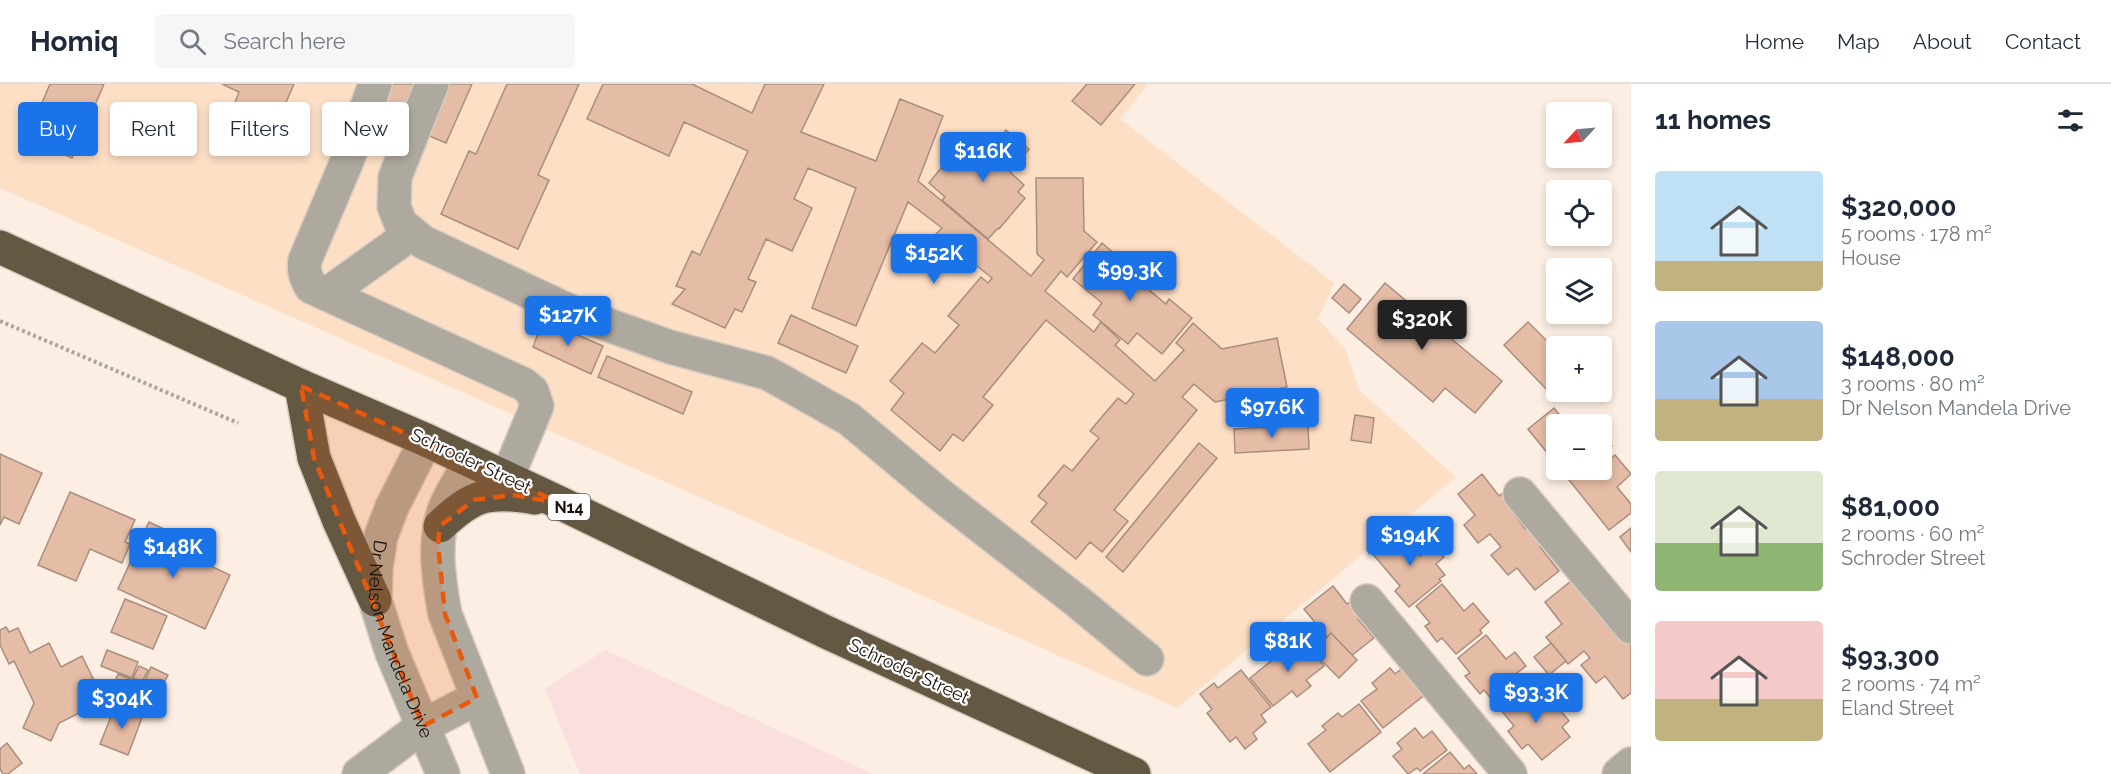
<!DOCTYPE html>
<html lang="en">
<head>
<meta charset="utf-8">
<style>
	:root { --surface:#fff; --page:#f6f6f7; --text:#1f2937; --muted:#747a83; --line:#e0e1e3; --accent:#1a73e8 }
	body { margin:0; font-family:Raleway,sans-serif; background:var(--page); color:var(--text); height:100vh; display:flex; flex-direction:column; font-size:22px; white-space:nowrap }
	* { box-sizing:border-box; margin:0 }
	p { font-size:20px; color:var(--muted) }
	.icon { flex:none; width:33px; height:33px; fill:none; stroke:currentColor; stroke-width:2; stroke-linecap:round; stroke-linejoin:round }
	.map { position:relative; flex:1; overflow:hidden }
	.side { display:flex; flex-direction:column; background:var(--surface); width:480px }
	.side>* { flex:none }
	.top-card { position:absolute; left:18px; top:18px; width:570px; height:54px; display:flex; gap:12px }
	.needle { width:39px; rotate:244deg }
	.fabs { position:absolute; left:1546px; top:18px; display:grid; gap:12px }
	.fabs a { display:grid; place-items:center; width:66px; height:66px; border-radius:6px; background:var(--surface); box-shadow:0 3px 9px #0003; font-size:30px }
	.price { position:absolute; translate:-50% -51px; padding:0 14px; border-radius:6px; background:var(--accent); color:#fff; font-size:20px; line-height:39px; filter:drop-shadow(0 2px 3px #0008) }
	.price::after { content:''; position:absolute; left:50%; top:36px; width:18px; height:14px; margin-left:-9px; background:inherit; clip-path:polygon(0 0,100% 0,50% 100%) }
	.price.selected { background:#222; color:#fff }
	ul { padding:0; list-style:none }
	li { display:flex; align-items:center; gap:18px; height:150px; padding:0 24px }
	li span { display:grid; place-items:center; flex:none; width:168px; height:120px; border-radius:6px; color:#555 }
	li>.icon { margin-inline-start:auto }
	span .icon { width:72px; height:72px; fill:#fffc; stroke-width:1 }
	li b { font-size:26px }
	h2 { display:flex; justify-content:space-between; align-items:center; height:72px; padding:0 24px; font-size:26px }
	.tag { padding:0 21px; border-radius:6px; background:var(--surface); box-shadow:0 3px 9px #0003; font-size:21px; line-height:54px }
	.tag.selected { background:var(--accent); color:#fff }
	header { display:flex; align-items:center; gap:36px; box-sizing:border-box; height:84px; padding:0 30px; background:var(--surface); border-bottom:2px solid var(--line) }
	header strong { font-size:28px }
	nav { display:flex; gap:33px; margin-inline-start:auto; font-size:21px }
	.search { width:420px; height:54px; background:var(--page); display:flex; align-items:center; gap:15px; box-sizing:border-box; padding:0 21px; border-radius:6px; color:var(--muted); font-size:22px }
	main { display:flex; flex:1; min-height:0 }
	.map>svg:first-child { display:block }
	.built { fill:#fddfc5 }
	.education { fill:#fadfde }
	.building { fill:#e5bca5; stroke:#a88e7f; stroke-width:1.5 }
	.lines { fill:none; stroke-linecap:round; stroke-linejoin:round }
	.minor-casing { stroke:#d8cbc0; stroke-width:36 }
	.highway-casing { stroke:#d8cbc0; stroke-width:36 }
	.path { stroke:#afa49a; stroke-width:4; stroke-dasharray:3 3; stroke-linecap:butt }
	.minor { stroke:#aea99e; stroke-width:33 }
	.highway { stroke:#645842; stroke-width:33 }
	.marked { fill:#e8590c; fill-opacity:0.2; stroke:#e8590c; stroke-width:4.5; stroke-dasharray:12 8; stroke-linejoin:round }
	.labels { text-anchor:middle; stroke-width:4.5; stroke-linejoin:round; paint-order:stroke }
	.shield { fill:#fefefe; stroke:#5e5954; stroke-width:1.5 }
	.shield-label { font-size:16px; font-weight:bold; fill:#19120b }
	.street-label { font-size:18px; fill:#19120b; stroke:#fefefe }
</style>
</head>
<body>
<header>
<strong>Homiq</strong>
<div class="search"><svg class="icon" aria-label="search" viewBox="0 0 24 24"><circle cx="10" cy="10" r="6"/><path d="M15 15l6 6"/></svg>Search here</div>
<nav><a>Home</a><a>Map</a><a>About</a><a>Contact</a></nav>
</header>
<main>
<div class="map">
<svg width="1631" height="690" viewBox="0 0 1631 690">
	<rect width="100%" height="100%" fill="#fceee2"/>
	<polygon class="built" points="0,0 1148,0 1120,35 1334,199 1318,235 1346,266 1359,306 1456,393 1177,624 0,104"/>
	<polygon class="education" points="605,566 873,690 580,690 545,605"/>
	<g class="building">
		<polygon points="50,0 104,0 72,74 27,54"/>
		<polygon points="222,0 294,0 273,48 230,31 239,8"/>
		<polygon points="386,0 415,0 399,41 374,31"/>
		<polygon points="447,0 472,0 446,59 425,50"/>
		<polygon points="507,0 579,0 538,91 549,96 518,165 441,130 469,67 476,70"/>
		<polygon points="603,0 692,0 752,29 765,0 824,0 801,48 876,77 900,15 943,32 918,97 1031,192 1044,176 1037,170 1036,94 1083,94 1084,147 1097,158 1067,193 1061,187 1045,207 1094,248 1101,238 1120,256 1115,261 1155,297 1184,266 1176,259 1193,239 1222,265 1277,254 1287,303 1215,318 1194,300 1182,313 1197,326 1114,426 1128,437 1102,468 1090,458 1076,475 1031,438 1047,419 1038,412 1064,381 1072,387 1099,354 1090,347 1118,314 1126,320 1134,310 1046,236 983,313 993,321 963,357 953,350 940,367 891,326 904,309 890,297 922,259 935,269 959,241 948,232 981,193 988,199 992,194 957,166 946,176 928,158 942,144 908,118 856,242 812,224 856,104 808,84 794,115 812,124 792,167 766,155 748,195 756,198 742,228 735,225 725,244 672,220 685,205 676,202 692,167 700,171 748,67 684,38 669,72 587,35"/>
		<polygon points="1087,0 1135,0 1101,41 1072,17"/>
		<polygon points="1006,46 1029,65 1010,88 1024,101 1018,108 1025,114 999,145 998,144 988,155 942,116 945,113 929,99 966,53 986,70"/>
		<polygon points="1102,159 1128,181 1125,186 1166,220 1169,215 1192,234 1162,270 1137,249 1128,260 1093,231 1102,219 1073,195"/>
		<polygon points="1385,199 1423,231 1421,234 1439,250 1442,247 1502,297 1475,329 1445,304 1433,318 1347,245"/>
		<polygon points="1344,200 1361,215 1349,229 1332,214"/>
		<polygon points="791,231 858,262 846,289 778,259"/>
		<polygon points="543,236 603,262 591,290 533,263"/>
		<polygon points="1528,238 1557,267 1557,294 1546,305 1504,261"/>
		<polygon points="607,272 692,308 683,330 598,293"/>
		<polygon points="1554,324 1567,340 1557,340 1557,381 1528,345"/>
		<polygon points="1355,331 1374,334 1371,359 1351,356"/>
		<polygon points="1308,341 1309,365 1235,369 1234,345"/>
		<polygon points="1604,351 1612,362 1602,370 1602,353"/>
		<polygon points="1199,359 1217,374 1123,488 1106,473"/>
		<polygon points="0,370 42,389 19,440 4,433 0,441"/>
		<polygon points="1615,371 1631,390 1617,403 1631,420 1631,429 1609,446 1569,396 1582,386 1602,386 1602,382"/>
		<polygon points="1560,386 1582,386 1569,396"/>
		<polygon points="1482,390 1499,412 1504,408 1518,427 1514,430 1525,445 1531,440 1546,459 1540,463 1559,487 1535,506 1517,484 1508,491 1491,471 1501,463 1490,450 1478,459 1464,441 1475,431 1458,410"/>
		<polygon points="70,408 135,436 125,458 130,460 122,479 90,465 76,497 38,481"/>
		<polygon points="149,438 179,452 171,469 194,480 196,475 230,491 205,545 118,505"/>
		<polygon points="1631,444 1631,468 1620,453"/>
		<polygon points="1399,446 1420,472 1434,460 1444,473 1436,480 1445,491 1439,495 1441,497 1409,523 1395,507 1400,502 1372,469"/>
		<polygon points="1571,497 1591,521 1594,519 1609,537 1606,540 1616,552 1620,549 1631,562 1631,609 1623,615 1605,592 1596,599 1581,581 1590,574 1584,567 1568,580 1546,553 1562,540 1545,518"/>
		<polygon points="1442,500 1464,527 1473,519 1489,538 1480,546 1482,549 1456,570 1442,554 1437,558 1425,542 1430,539 1416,522"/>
		<polygon points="1333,502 1347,520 1354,515 1366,529 1358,535 1374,554 1346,576 1304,525"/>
		<polygon points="125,515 167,532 153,565 111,548"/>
		<polygon points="6,543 9,548 18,544 30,569 49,559 61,583 82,572 104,617 59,639 51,657 23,644 34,619 14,577 9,580 0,561 0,546"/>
		<polygon points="1331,549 1357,576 1339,594 1313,568"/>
		<polygon points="1486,551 1506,575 1515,568 1526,582 1517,589 1527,601 1499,624 1484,606 1480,610 1465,592 1470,589 1458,574"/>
		<polygon points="1301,553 1324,582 1306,596 1311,602 1297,613 1292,607 1273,622 1250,594"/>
		<polygon points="1551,559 1566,577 1549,591 1534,573"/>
		<polygon points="107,566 138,578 132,594 101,582"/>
		<polygon points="1411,577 1432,605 1383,644 1361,617 1377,605 1372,599 1390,584 1395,590"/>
		<polygon points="139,582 148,586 142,598 133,594"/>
		<polygon points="151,583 168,591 160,607 144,599"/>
		<polygon points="1241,586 1271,623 1261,631 1266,638 1253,649 1257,655 1245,665 1236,653 1230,658 1207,629 1212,625 1200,610 1214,599 1218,604"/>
		<polygon points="118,590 160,607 150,631 108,614"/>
		<polygon points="1529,603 1549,628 1557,622 1569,637 1562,643 1570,653 1542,676 1528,660 1522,665 1508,647 1514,642 1501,626"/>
		<polygon points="116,620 143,631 128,671 100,660"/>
		<polygon points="1359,620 1381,648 1330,688 1308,660 1326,646 1322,642 1338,629 1342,633"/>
		<polygon points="1415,644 1423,654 1432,647 1447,666 1420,687 1417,684 1408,690 1393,672 1402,665 1397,659"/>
		<polygon points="7,659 22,679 8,690 3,690 0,685 0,665"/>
		<polygon points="1450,668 1464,685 1469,681 1477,690 1423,690"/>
	</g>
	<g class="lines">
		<g class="minor-casing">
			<g id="minor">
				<path d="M375,0L347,77L305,176C303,187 306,194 311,203L523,300L532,307L537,322L507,394"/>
				<polyline points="432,0 395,93 394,123 401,140 423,158 572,228 670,263 767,289 849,335 939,410 1078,518 1147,575"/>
				<polyline points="327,210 412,149"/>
				<path id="s1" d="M426,356L392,423L381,452L376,483L375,516L392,569L443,690"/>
				<path d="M471,377C462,393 450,410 444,427C433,459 439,497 445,530L508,690"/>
				<polyline points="1520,410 1631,543"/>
				<polyline points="1367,517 1510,690"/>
				<polyline points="359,690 423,642 477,614"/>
				<polyline points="1619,690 1631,680"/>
			</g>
		</g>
		<g class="highway-casing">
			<g id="highway">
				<polyline points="0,163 301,302 426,356 560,419 826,548 1134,690"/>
				<polyline points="301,302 314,374 339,437 375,516"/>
				<path d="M440,442C473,410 490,406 535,414"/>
			</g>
		</g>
		<polyline class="path" points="0,237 238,339"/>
		<use href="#minor" class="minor"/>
		<use href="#highway" class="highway"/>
	</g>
	<path class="marked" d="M301,302L560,419L512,411L474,416L440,442L438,460L445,530L477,614L423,642L314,374Z"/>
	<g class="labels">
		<rect class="shield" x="548" y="410" width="42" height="26" rx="4.5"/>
		<g class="shield-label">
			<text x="569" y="429">N14</text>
		</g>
		<g class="street-label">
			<text transform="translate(471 377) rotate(25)" y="6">Schroder Street</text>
			<text dy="6" stroke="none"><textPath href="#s1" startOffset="214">Dr Nelson Mandela Drive</textPath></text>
			<text transform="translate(909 587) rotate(25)" y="6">Schroder Street</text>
		</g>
	</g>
</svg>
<div class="fabs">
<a><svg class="needle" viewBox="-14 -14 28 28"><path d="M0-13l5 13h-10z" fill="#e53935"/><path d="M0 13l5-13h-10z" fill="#747a83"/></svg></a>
<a><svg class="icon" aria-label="locate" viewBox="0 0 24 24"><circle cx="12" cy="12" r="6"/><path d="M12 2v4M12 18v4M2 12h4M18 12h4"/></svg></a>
<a><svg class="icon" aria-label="layers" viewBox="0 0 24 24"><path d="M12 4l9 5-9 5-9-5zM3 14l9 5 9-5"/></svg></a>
<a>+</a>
<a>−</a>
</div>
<b class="price" style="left:983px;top:99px">$116K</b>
<b class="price" style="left:934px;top:201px">$152K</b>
<b class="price" style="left:1130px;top:218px">$99.3K</b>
<b class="price" style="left:568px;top:263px">$127K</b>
<b class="price selected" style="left:1422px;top:267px">$320K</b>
<b class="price" style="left:1272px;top:355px">$97.6K</b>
<b class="price" style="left:1410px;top:483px">$194K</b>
<b class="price" style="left:173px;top:495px">$148K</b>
<b class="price" style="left:1288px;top:589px">$81K</b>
<b class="price" style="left:1536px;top:640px">$93.3K</b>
<b class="price" style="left:122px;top:646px">$304K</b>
<div class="top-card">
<a class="tag selected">Buy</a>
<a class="tag">Rent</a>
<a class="tag">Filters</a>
<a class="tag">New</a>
</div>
</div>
<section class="side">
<h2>11 homes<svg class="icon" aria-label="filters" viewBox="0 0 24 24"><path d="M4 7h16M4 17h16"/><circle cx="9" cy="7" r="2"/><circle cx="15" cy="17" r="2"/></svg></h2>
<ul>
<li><span style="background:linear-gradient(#bfe0f5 75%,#c2b280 0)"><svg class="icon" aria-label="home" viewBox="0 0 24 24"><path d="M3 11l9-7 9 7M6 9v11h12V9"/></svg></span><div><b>$320,000</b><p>5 rooms · 178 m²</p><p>House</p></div></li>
<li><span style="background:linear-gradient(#a9c7e8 65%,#c2b280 0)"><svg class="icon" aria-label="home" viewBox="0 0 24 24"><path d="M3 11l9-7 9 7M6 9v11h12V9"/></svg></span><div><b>$148,000</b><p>3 rooms · 80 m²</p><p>Dr Nelson Mandela Drive</p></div></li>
<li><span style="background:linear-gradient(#dfe7d0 60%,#8fb573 0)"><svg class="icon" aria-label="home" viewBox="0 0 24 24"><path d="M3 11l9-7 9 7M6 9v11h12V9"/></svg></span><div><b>$81,000</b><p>2 rooms · 60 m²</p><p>Schroder Street</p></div></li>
<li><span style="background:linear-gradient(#f6c9c9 65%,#c2b280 0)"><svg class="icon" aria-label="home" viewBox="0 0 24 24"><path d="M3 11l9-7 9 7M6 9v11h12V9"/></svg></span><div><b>$93,300</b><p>2 rooms · 74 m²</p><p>Eland Street</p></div></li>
</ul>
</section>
</main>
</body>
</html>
